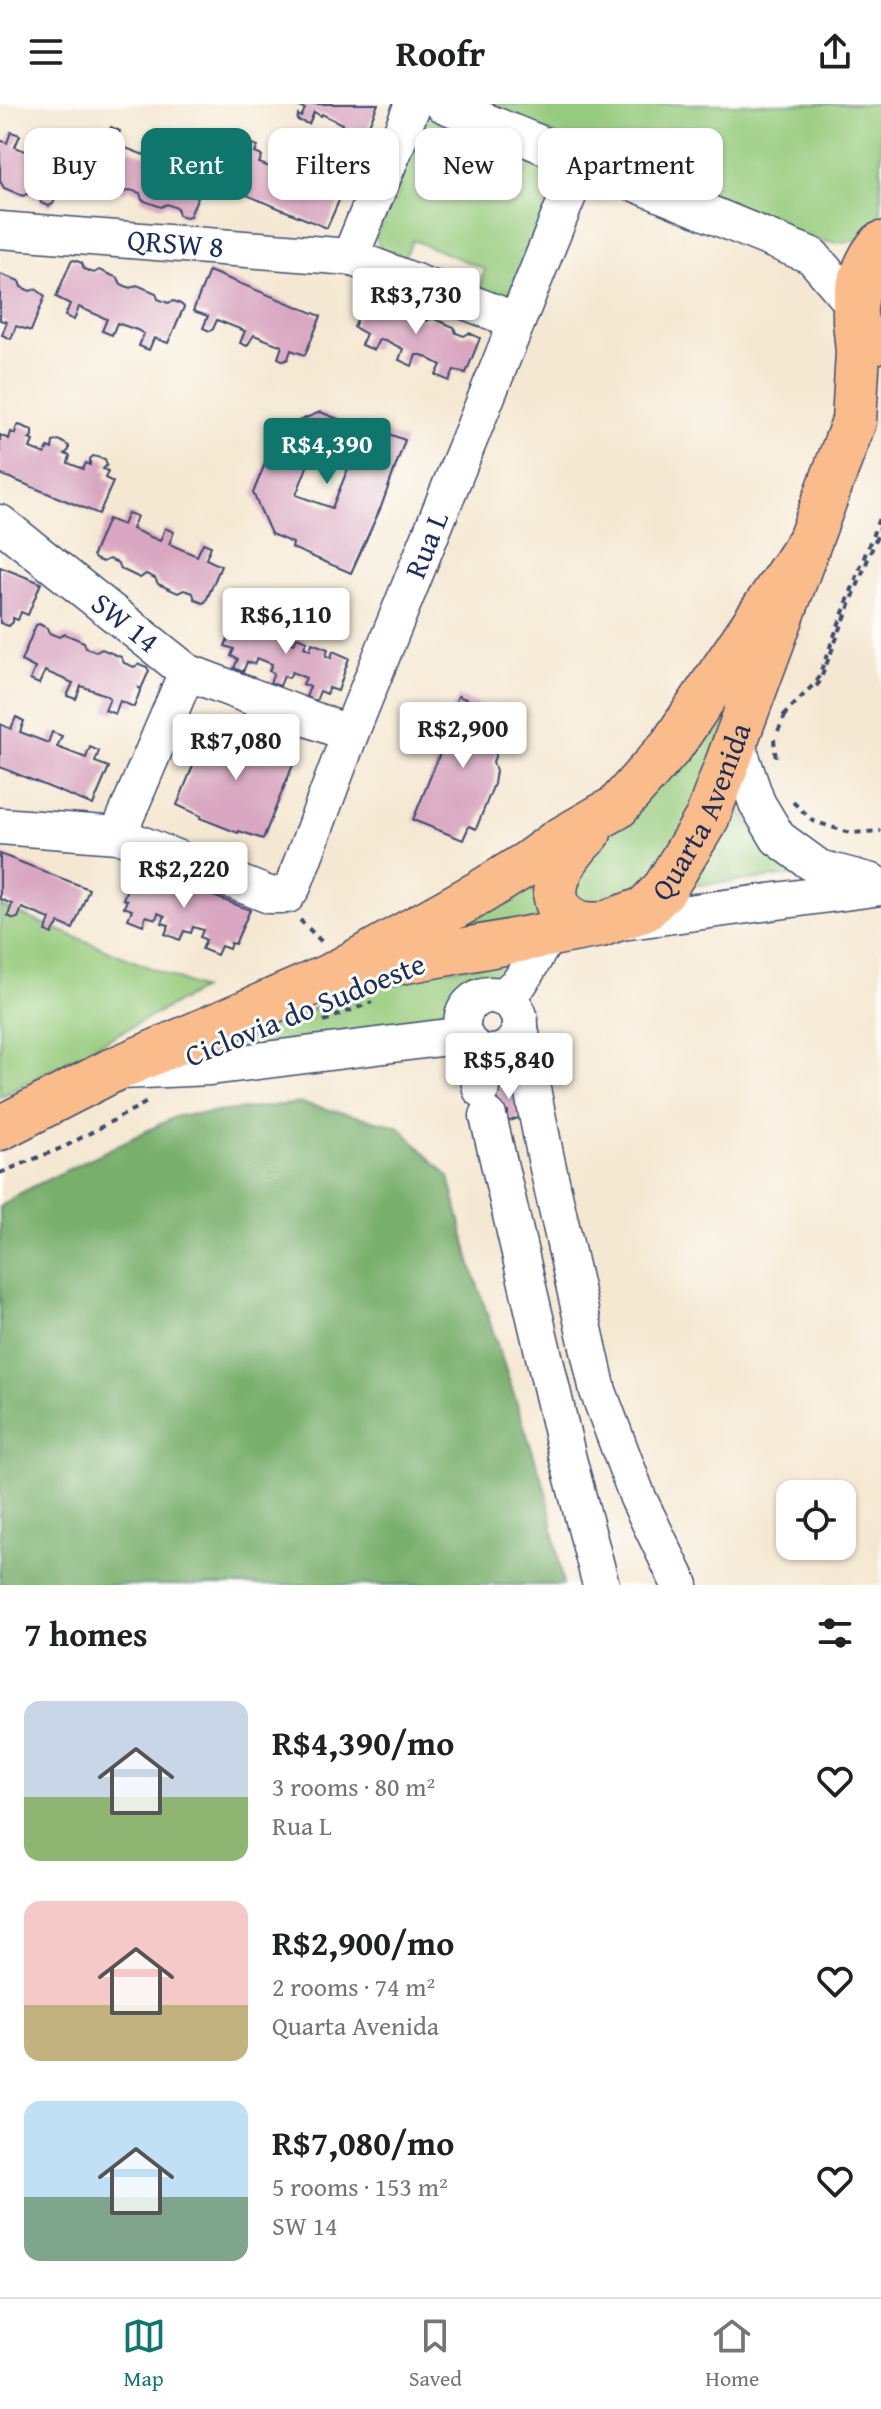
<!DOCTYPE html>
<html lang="en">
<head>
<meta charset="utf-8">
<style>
	:root { --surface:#fff; --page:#f2f2f2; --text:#202124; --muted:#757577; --line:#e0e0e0; --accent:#0f766e }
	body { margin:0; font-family:"Gentium Book Plus",serif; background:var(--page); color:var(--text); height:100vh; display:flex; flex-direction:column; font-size:30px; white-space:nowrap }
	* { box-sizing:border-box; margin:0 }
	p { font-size:26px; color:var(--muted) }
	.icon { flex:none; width:44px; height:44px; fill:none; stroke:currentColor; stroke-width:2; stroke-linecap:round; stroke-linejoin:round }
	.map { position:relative; height:1481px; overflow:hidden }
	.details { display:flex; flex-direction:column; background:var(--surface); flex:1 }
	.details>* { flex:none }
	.banner { position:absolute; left:24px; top:24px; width:834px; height:72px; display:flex; gap:16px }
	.fabs { position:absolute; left:776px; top:1376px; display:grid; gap:16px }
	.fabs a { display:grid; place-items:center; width:80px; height:80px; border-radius:16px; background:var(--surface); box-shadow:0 2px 6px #0004; font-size:40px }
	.price { position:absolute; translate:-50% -68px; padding:0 18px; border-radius:8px; background:#fff; color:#222; font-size:26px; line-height:52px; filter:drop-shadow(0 2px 4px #0008) }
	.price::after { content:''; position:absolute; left:50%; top:48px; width:24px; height:18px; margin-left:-12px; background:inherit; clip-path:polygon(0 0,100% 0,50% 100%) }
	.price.on { background:var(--accent); color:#fff }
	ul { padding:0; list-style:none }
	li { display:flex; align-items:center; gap:24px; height:200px; padding:0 24px }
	li span { display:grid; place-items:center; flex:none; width:224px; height:160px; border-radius:16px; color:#555 }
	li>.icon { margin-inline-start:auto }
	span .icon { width:96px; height:96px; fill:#fffc; stroke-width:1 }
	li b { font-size:34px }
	h2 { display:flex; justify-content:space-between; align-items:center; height:96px; padding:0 24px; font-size:34px }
	.pill { padding:0 28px; border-radius:16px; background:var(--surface); box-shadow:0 2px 6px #0004; font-size:28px; line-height:72px }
	.pill.on { background:var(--accent); color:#fff }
	header { display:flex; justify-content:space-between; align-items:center; height:104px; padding:0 24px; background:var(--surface); font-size:36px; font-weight:700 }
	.tabs { display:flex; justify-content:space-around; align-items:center; height:112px; border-top:2px solid var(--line); background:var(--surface); font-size:22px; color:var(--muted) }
	.tabs a { display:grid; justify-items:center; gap:4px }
	.tabs .on { color:var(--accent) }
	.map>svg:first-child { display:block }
	.green { fill:#95cb7c; stroke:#587d6d; stroke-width:2 }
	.forest { fill:#78af6c; stroke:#4a6f65; stroke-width:2 }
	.building { fill:#d9a7c1; fill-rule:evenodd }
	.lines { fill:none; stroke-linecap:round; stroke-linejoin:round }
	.minor-casing { stroke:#3c4b6f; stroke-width:39 }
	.major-casing { stroke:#3c4b6f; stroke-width:47 }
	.path { stroke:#3c4b6f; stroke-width:4; stroke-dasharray:6 6; stroke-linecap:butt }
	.minor { stroke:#fff; stroke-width:36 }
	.major { stroke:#fabc8b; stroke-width:44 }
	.labels { text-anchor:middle; stroke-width:6; stroke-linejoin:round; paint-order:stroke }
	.street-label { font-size:30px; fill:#1b2f5e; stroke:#fdfcf7 }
</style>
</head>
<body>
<header><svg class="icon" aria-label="menu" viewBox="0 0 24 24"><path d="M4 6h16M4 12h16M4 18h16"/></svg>Roofr<svg class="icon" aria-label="share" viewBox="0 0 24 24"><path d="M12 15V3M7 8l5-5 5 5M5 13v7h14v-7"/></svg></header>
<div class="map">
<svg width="881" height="1481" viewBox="0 0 881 1481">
	<rect width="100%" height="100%" fill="#fdfcf7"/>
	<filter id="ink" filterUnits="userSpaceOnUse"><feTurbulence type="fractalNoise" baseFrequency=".0125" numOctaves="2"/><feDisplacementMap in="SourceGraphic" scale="16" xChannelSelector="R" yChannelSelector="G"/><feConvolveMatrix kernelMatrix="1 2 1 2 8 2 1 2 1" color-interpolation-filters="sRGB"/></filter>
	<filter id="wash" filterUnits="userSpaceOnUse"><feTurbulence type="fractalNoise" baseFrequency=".006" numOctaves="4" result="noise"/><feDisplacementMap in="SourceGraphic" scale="32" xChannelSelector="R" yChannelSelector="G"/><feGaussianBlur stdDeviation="1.8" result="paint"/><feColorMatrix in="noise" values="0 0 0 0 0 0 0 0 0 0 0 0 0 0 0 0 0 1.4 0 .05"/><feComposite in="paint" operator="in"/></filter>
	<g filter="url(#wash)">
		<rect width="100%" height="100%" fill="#f5e8d2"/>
		<g class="green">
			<path d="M479,0H881V126C859,137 842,142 817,136Z"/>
			<polygon points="433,14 456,24 450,44 523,73 534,53 557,66 559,75 508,192 504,194 479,184 485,165 413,136 403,156 381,148 376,132 421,21"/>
			<polygon points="751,543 702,687 659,766 622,790 600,799 583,800 571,790 571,760"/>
			<polygon points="732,677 739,704 753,725 809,770 677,783"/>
			<polygon points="540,772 551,812 448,832"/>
			<polygon points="0,802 202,885 0,993"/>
			<polygon points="517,856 497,877 467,889 438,910 419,920 204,951 387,873"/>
		</g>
		<polygon class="forest" points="301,999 398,1022 449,1073 471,1161 547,1391 563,1481 0,1481 0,1103 20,1089 177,1012"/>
		<g id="blocks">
			<g class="building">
				<polygon points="293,0 378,0 366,28 351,23 346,35 334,30 336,27 339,28 342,20 322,10 321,12 314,8 309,20 297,16 298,11 301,13 305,5"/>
				<polygon points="111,23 120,27 115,40 144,51 149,39 157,42 153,55 181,66 186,54 195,57 189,70 205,76 190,112 186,113 179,111 177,104 167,100 161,103 142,96 140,89 130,86 124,88 105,81 102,74 93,71 87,73 79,70 78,66 92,31 106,37"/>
				<polygon points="11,28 20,31 15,43 43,54 48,42 57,46 52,59 67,65 53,100 49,102 41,99 39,93 29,89 23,92 4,84 0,77 0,36 7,39"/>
				<polygon points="247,38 258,42 255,49 262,52 259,59 272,64 274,57 281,60 284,53 296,58 293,65 299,68 297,74 309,79 312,72 318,75 321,68 332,73 330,80 336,83 334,89 341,92 327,124 215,78 228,46 234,49 237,42 244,45"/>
				<polygon points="74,156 82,159 84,165 94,169 99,166 118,174 121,180 130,184 137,181 156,189 158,195 168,199 174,197 181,200 184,203 168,239 154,234 149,246 139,242 144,230 137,226 117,219 112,231 102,227 107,215 79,203 74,216 65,212 70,200 56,193 71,157"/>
				<polygon points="209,167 321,212 305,251 291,246 288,255 284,257 278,254 282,242 254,231 247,242 240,239 245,227 217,216 213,225 210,227 203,224 208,212 193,207"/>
				<polygon points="0,170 19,177 21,183 30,187 36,185 45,192 31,227 16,222 11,235 2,231 7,218 0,216"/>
				<polygon points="369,188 380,193 382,198 390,202 395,199 417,208 419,214 427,217 432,214 454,223 456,229 464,232 469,229 480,234 466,269 454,266 449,277 436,271 441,261 422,251 416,251 412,262 399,256 403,245 385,236 379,235 374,246 361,241 366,230 354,223"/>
				<path d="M320,308L359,323L360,319L405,336L381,403L351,469L292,444L293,439L271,430L253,389L279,325ZM313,348L349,362L332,404L296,391Z"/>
				<polygon points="19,321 32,326 32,332 29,335 33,337 30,344 45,350 48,343 52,345 53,338 59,336 69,342 69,346 65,350 70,352 68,359 83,365 86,359 90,361 90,355 93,352 105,355 107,361 103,365 108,367 105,374 113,378 99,410 0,370 0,331 9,335 11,328 15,330 16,324"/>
				<polygon points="128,409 137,412 132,425 160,437 165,424 174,428 169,440 197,452 203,439 211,442 206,455 221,462 206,497 203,499 195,496 193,489 184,486 178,489 158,480 155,474 146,470 140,474 121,465 118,459 109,455 103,458 95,455 93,451 108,415 123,421"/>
				<polygon points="0,463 41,479 28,511 21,508 18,516 13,514 13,518 9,522 0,519"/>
				<polygon points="240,510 256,516 253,523 258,525 261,518 277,524 274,531 280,534 283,527 292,530 290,538 294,540 297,533 307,537 304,543 310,546 312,539 328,545 326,552 331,554 333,547 349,554 338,587 329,584 327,590 320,587 316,597 306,593 310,583 303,580 306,574 292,568 289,574 284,572 280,582 270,579 274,569 269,567 272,560 257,554 254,560 247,558 243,568 234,564 238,555 231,552 234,545 225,542 236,515 238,516"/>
				<polygon points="39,520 47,524 49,529 59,533 65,530 84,538 86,544 96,548 102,545 121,553 124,559 134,563 139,560 147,563 149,567 141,585 139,584 140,587 134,603 120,597 115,610 105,606 110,594 103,590 81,582 76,595 67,592 73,579 45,567 39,580 30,576 35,564 21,557 36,521"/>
				<polygon points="458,592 510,613 493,658 496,667 494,680 476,725 469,722 463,736 413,716 442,644 438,642"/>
				<polygon points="16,613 24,617 20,628 48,639 52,628 62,632 57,643 86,654 90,643 99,647 95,658 109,663 93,701 0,663 0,620 11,625"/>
				<polygon points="212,621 272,642 271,645 295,656 263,735 239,727 238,729 200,714 201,712 177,701 209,622"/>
				<polygon points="0,750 89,785 73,825 59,819 52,830 46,827 50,815 22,804 18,814 14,815 8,812 12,800 0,795"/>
				<polygon points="136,762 250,806 235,840 231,839 229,845 221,842 217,851 202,845 206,836 200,833 203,826 193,823 191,829 184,827 180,836 165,830 169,821 162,819 165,812 158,809 156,815 146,812 143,821 128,815 132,806 124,803 127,796 123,795"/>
				<polygon points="517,979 524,1012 507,1018 505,1013 508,1011 508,1008 499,1010 494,983"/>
			</g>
		</g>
	</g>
	<g filter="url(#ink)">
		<use href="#blocks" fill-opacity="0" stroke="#3c4b6f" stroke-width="2"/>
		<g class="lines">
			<g class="minor-casing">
				<g id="minor">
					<polyline points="443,0 812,152 856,203"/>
					<path id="s1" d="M0,126L350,153L517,217"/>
					<polyline points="350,153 413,0"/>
					<path id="s2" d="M0,419L187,568L350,630"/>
					<polyline points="736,638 757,699 778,734 819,764 872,778"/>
					<path id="s3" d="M0,722L118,731L269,791H287L293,782L350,630L582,57"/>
					<polyline points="118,731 187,568"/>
					<polyline points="621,818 881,783"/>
					<circle cx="491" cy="920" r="29"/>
					<polyline points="502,894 520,878 548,831"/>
					<polyline points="520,924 546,1055 598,1287 638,1394 680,1481"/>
					<polyline points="472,942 481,985"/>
					<polyline points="121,967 210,963 464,931"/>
					<polyline points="488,1012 568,1355 601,1481"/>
				</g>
			</g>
			<g class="major-casing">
				<g id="major">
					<path d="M875,238C867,234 860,229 857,220C849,201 866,154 881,140"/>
					<path d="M589,729C566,750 534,796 575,817C581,821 593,820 600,821"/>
					<path id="s4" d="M368,864L600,821L645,805L665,784L707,714L854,317L858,248L855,217"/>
					<polyline points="0,1024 111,967 334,870 481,788 528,759 558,737 617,703 672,641 807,441"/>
				</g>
			</g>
			<g class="path">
				<polyline points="816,582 819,579 881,422"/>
				<polyline points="783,612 817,577 881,409"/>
				<polyline points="778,627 786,610"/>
				<polyline points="774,635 776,658"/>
				<polyline points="793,698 813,717 850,729 881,727"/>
				<polyline points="300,816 322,838"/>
				<polyline points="324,917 372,898"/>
				<polyline points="0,1069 66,1042 149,997"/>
			</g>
			<use href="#minor" class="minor"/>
			<use href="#major" class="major"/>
		</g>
	</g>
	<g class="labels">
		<g class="street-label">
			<text dy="10" stroke="none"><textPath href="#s1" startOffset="176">QRSW 8</textPath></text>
			<text dy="10" stroke="none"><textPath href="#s3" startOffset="676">Rua L</textPath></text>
			<text dy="10" stroke="none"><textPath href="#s2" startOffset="160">SW 14</textPath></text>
			<text dy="10" stroke="none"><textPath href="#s4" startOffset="398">Quarta Avenida</textPath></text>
			<text transform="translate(305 906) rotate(-22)" y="10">Ciclovia do Sudoeste</text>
		</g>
	</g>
</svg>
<div class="fabs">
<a><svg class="icon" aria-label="locate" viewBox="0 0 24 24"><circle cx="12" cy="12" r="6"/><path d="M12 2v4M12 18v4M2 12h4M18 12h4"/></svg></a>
</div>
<b class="price" style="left:416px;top:232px">R$3,730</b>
<b class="price on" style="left:327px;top:382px">R$4,390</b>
<b class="price" style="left:286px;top:552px">R$6,110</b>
<b class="price" style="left:463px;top:666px">R$2,900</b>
<b class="price" style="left:236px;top:678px">R$7,080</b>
<b class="price" style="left:184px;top:806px">R$2,220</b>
<b class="price" style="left:509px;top:997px">R$5,840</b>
<div class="banner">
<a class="pill">Buy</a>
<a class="pill on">Rent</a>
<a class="pill">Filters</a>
<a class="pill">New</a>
<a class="pill">Apartment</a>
</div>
</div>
<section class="details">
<h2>7 homes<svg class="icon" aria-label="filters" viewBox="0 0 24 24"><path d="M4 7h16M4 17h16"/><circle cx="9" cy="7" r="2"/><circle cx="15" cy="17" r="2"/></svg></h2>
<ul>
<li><span style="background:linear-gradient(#c9d6e8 60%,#8fb573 0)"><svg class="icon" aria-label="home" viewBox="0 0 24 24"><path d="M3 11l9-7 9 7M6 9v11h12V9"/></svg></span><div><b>R$4,390/mo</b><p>3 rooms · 80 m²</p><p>Rua L</p></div><svg class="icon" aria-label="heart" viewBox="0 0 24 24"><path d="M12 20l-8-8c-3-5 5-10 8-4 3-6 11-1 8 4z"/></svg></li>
<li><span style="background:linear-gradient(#f6c9c9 65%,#c2b280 0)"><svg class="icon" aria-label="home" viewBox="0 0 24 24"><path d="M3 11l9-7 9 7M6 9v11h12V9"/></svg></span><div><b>R$2,900/mo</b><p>2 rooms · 74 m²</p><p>Quarta Avenida</p></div><svg class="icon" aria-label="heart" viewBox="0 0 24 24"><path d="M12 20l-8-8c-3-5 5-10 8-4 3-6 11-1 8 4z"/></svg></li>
<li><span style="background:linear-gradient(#bfe0f5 60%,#7fa58c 0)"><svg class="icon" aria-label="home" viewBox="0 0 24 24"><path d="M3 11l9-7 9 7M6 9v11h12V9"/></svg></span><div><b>R$7,080/mo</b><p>5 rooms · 153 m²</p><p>SW 14</p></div><svg class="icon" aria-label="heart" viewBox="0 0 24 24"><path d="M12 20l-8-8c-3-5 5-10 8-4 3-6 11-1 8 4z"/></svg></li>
</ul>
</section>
<nav class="tabs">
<a class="on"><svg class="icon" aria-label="map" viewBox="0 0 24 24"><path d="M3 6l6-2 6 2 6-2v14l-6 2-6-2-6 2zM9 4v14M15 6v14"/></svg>Map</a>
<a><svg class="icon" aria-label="saved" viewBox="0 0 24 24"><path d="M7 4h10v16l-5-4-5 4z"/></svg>Saved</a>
<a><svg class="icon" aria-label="home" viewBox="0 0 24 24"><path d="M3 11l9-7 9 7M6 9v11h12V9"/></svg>Home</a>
</nav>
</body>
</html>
